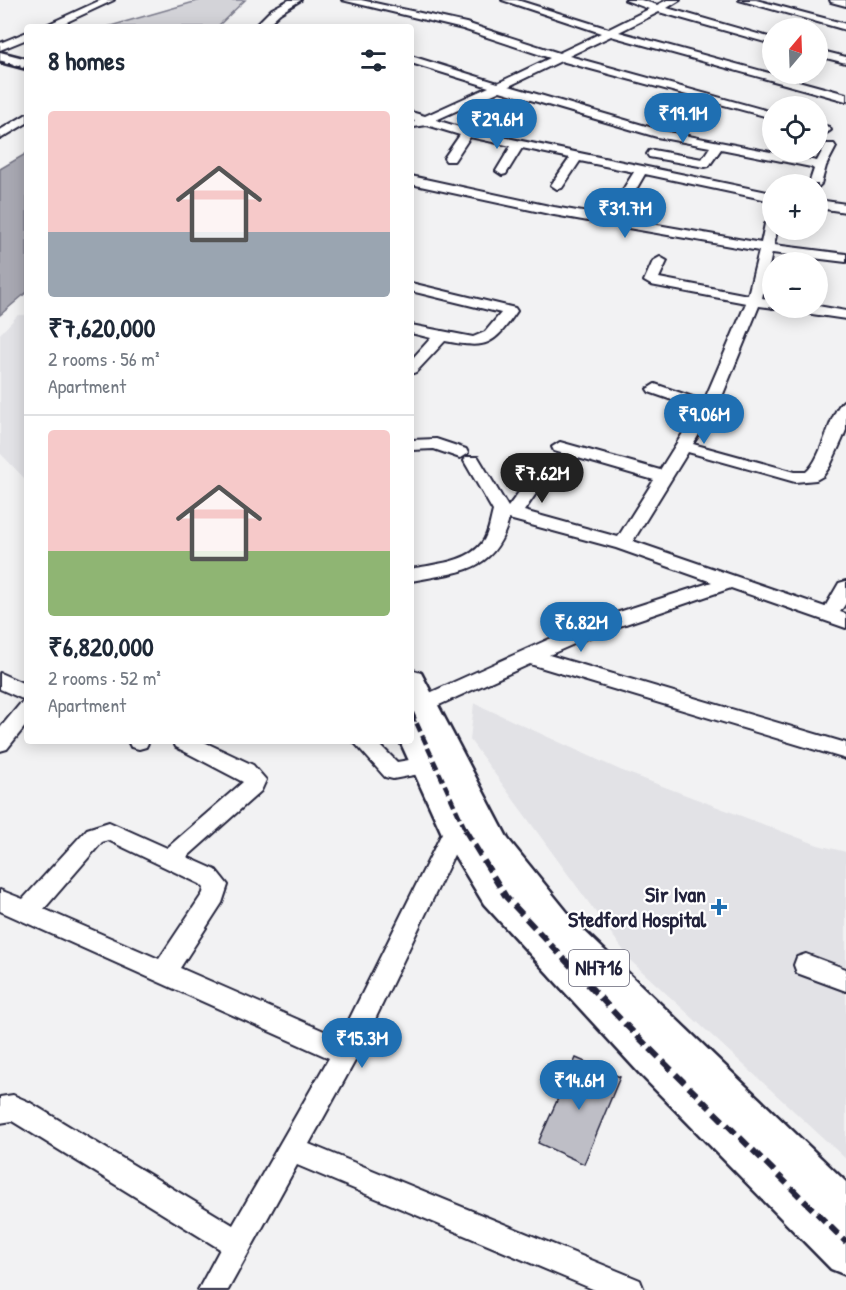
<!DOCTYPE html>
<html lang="en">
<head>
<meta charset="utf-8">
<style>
	:root { --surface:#fff; --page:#f6f6f7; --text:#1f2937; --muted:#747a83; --line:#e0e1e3; --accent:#1f6fb2 }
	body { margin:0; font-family:"Patrick Hand",sans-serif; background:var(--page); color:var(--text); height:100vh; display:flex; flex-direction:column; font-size:22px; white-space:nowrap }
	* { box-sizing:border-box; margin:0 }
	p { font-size:20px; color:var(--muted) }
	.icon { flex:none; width:33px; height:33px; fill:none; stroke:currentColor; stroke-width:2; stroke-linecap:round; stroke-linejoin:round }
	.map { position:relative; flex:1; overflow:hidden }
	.drawer { position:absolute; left:24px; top:24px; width:390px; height:720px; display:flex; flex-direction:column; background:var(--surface); border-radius:6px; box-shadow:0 3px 15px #0003 }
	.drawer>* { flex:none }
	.needle { width:39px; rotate:19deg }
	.tools { position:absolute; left:762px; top:18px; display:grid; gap:12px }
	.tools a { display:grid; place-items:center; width:66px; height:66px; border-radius:50%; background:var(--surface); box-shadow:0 3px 15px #0003; font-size:30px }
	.price { position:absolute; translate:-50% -51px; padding:0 14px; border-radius:21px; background:var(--accent); color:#fff; font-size:20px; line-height:39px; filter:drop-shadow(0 2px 3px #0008) }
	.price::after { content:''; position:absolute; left:50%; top:36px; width:18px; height:14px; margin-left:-9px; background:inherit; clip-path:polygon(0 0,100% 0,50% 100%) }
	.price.current { background:#222; color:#fff }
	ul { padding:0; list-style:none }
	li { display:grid; align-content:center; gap:12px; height:318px; padding:0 24px }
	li+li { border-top:2px solid var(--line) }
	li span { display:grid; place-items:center; height:186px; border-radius:6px; color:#555 }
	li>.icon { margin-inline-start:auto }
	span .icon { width:108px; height:108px; fill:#fffc; stroke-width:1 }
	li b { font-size:26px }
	h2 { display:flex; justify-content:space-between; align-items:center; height:72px; padding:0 24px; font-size:26px }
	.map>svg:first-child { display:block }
	.built { fill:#e2e2e6 }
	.green { fill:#d3d3d8; stroke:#7a7a8a; stroke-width:1.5 }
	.water { fill:#a8a8b2; stroke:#727282; stroke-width:1.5 }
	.building { fill:#bebec6; stroke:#22223b; stroke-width:1.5 }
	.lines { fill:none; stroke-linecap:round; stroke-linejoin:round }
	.minor-casing { stroke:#22223b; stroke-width:4 }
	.highway-casing { stroke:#22223b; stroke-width:5 }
	.minor { fill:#fff; fill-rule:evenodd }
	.highway { fill:#fff; fill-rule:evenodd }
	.rail-far2 { stroke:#22223b; stroke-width:3; stroke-dasharray:5 3; stroke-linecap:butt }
	.rail-far1 { stroke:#22223b; stroke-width:4.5; stroke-dasharray:9 4.5; stroke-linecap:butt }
	.rail { stroke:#22223b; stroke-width:6; stroke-dasharray:12 6; stroke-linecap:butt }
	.poi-dot { fill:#1f6fb2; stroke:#fff; stroke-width:2 }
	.labels { text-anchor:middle; stroke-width:4.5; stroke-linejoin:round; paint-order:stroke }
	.shield { fill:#fff; stroke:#646476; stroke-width:1.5 }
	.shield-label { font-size:21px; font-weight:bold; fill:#22223b }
	.poi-label { font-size:22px; font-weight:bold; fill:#22223b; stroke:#fff; text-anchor:end }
</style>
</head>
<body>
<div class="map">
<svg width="846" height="1290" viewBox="0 0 846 1290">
	<rect width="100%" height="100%" fill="#f2f2f3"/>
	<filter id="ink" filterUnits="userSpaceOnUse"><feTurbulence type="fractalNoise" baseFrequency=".0167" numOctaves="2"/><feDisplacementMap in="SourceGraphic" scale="12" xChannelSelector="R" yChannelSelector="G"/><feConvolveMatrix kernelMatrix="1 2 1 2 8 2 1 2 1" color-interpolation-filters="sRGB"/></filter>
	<g filter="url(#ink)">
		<g class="built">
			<polygon points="18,315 27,315 27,481 0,453 0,334"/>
			<polygon points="474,703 620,770 818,845 846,852 846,1159 632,962 470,740"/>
		</g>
		<polygon class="green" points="201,0 245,0 217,27 107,27"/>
		<polygon class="water" points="27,153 27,292 0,315 0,169"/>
		<polygon class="building" points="576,1058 620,1077 584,1164 538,1143"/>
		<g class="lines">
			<g class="minor-casing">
				<g id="minor">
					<polygon points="101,0 114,0 56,27 42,27"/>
					<polygon points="289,0 301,0 280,13 265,27 254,27 272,9"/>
					<polygon points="342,0 361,0 466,23 559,53 601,33 502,0 517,0 609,29 649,9 625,0 641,0 657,5 667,0 680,0 667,8 772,38 772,44 659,12 619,32 846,94 846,101 611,36 569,56 772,112 772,118 561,61 509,86 663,131 817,161 826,144 834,144 836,147 826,166 821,184 818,187 818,184 809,184 814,169 811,167 721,149 709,166 705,167 649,157 647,154 649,151 653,150 702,159 710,147 657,137 500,91 436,120 469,130 772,193 772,201 645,174 627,205 622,206 615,202 634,172 580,161 562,188 557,189 551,185 570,158 522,148 506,174 502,175 496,171 511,146 470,137 454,161 446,161 444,158 460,135 427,125 414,127 412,124 415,121 411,120 411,112 425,116 489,87 411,63 411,56 498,83 550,58 463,29"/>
					<polygon points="739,0 756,0 846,24 846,30"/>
					<polygon points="830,0 846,0 846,6 831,2"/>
					<polygon points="27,32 27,39 0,50 0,43"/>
					<polygon points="818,50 846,57 846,63 818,56"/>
					<polygon points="27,114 27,123 0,139 0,130"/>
					<polygon points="818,124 829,127 831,130 825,134 818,132"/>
					<path d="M411,176L554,207L761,243L765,224L772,220V230H777L774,245L846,254V262L772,253L762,298L772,300V308H775L759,306L721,399L693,444L795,472H806C824,458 831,404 846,400V430L842,440L830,466L823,476L816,480L795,482L688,452L633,541L825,607L839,583L846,581V603L840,612L846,614V628L731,588L599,633L549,655L846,743V759L530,664L428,710L421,713L414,710L411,705L414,700L585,623L712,582L616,548L509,519C495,573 458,572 411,581V569C433,564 467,563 482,543C489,534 490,521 493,511L464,461L466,457H478L508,507L536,469H548L550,473L524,511L618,537L654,480L554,451L552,447L560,442L660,470L698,409L649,392L647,389L655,384L704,401L746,303L651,285L644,281L653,261L660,257L667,261L659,278L748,295L759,251L554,215L411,184Z"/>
					<polygon points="818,200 846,204 846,212 818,208"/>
					<path d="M411,283L515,308L517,311C493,346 487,349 445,341L416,372L411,374V360L431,338L411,333V325L473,337L485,332L501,313L411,291Z"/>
					<polygon points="818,306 846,311 846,319 798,312 791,308"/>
					<polygon points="436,439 466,449 468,453 460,458 434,449 411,450 411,440"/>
					<polygon points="0,673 27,685 27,701 0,689"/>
					<polygon points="27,701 27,724 7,749 0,751 0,728 20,704"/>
					<polygon points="128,741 149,741 146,747 139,749 131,747"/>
					<path d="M173,741H202L253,765L266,780L261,791L187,857L216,870L228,885L222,903L180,968L340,1038L447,823L465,817L473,820L476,826L473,832L463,836L355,1061L309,1144L640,1280L644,1290H595L297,1165L228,1290H198L220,1249L12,1121L0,1123V1097L13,1095L29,1102L233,1225L329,1058L0,911V890L23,899L87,829L109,822L167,848L243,782L176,747ZM108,840L200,884L204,888L203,893L159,959L44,909L102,842Z"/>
					<polygon points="353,741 376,741 397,762 427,757 435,759 438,765 435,771 393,779 385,777"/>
					<polygon points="806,954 846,969 846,991 797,973 794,965 797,957"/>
				</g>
			</g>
			<g class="highway-casing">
				<g id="highway">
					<polygon points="0,52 27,59 27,69 0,62"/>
					<polygon points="411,670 421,673 508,839 576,923 846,1182 846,1275 831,1269 642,1076 484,904 444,838 400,741 411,741 411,721 417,722 411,710"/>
				</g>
			</g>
			<use href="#minor" class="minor"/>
			<use href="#highway" class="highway"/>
			<polyline class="rail-far2" points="0,62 27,69"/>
			<polyline class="rail-far1" points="411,711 466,831"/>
			<polyline class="rail" points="465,830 506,897 625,1024 846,1242"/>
		</g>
	</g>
	<path class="poi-dot" d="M716 898h6v6h6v6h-6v6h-6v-6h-6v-6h6z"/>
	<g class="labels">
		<rect class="shield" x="569" y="950" width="60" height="36" rx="4.5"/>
		<g class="shield-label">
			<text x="599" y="975">NH716</text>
		</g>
		<g class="poi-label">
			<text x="706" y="902">Sir Ivan<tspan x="706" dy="25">Stedford Hospital</tspan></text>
		</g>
	</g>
</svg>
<div class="tools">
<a><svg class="needle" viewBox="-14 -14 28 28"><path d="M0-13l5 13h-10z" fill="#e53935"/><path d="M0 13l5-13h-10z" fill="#747a83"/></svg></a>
<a><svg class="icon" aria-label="locate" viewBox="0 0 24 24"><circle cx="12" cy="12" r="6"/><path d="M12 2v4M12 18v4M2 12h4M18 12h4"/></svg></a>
<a>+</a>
<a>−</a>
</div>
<b class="price" style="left:683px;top:144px">₹19.1M</b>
<b class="price" style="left:497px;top:150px">₹29.6M</b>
<b class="price" style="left:625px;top:239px">₹31.7M</b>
<b class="price" style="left:704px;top:445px">₹9.06M</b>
<b class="price current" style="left:542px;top:504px">₹7.62M</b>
<b class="price" style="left:581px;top:653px">₹6.82M</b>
<b class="price" style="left:362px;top:1069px">₹15.3M</b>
<b class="price" style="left:579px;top:1111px">₹14.6M</b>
<section class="drawer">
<h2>8 homes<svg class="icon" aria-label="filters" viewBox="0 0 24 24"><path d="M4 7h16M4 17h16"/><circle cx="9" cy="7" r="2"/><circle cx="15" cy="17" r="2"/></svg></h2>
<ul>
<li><span style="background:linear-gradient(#f6c9c9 65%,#9aa5b1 0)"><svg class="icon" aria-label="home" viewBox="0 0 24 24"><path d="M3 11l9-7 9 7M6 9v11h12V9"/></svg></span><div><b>₹7,620,000</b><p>2 rooms · 56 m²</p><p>Apartment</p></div></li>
<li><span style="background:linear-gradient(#f6c9c9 65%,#8fb573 0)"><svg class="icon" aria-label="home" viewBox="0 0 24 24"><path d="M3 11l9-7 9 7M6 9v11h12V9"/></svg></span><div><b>₹6,820,000</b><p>2 rooms · 52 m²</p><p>Apartment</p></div></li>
</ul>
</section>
</div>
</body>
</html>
